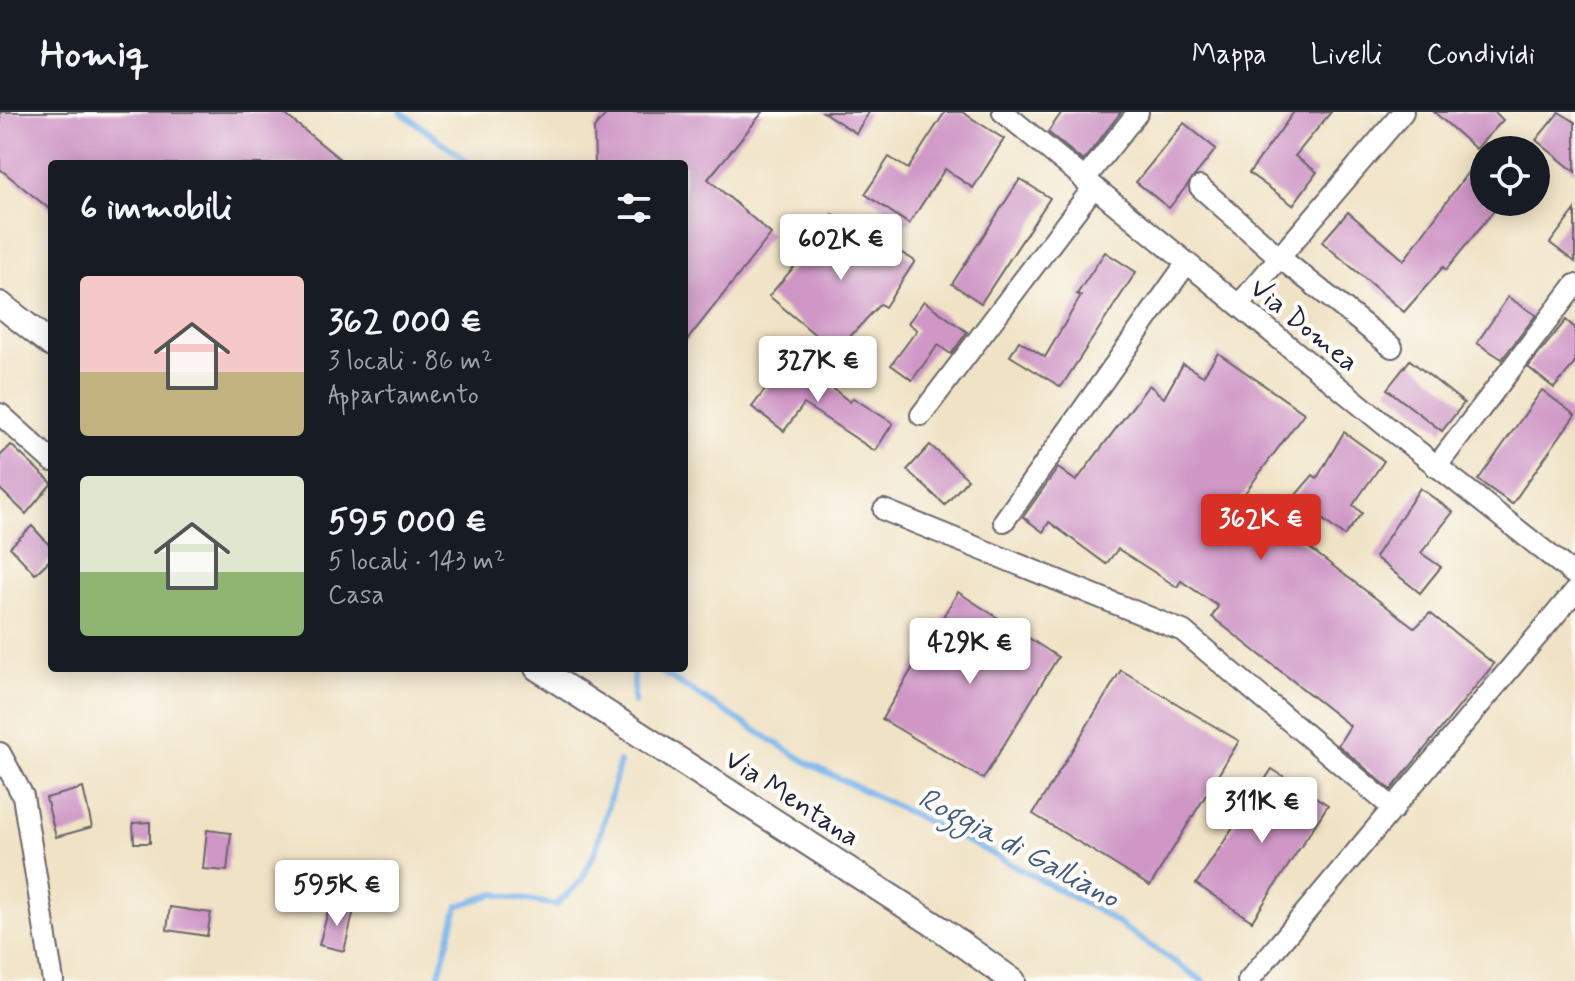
<!DOCTYPE html>
<html lang="it">
<head>
<meta charset="utf-8">
<style>
	:root { --surface:#171b24; --page:#20242c; --text:#f1f3f6; --muted:#9ea1a6; --line:#363941; --accent:#d93025 }
	body { margin:0; font-family:Mynerve,sans-serif; background:var(--page); color:var(--text); height:100vh; display:flex; flex-direction:column; font-size:30px; white-space:nowrap }
	* { box-sizing:border-box; margin:0 }
	p { font-size:26px; color:var(--muted) }
	.icon { flex:none; width:44px; height:44px; fill:none; stroke:currentColor; stroke-width:2; stroke-linecap:round; stroke-linejoin:round }
	.map { position:relative; flex:1; overflow:hidden }
	.sheet { position:absolute; left:48px; top:48px; width:640px; height:512px; display:flex; flex-direction:column; background:var(--surface); border-radius:8px; box-shadow:0 4px 20px #0003 }
	.sheet>* { flex:none }
	.tools { position:absolute; left:1470px; top:24px; display:grid; gap:16px }
	.tools a { display:grid; place-items:center; width:80px; height:80px; border-radius:50%; background:var(--surface); box-shadow:0 4px 20px #0003; font-size:40px }
	.price { position:absolute; translate:-50% -68px; padding:0 18px; border-radius:8px; background:#fff; color:#222; font-size:26px; line-height:52px; filter:drop-shadow(0 2px 4px #0008) }
	.price::after { content:''; position:absolute; left:50%; top:48px; width:24px; height:18px; margin-left:-12px; background:inherit; clip-path:polygon(0 0,100% 0,50% 100%) }
	.price.current { background:var(--accent); color:#fff }
	ul { padding:0; list-style:none }
	li { display:flex; align-items:center; gap:24px; height:200px; padding:0 32px }
	li span { display:grid; place-items:center; flex:none; width:224px; height:160px; border-radius:8px; color:#555 }
	li>.icon { margin-inline-start:auto }
	span .icon { width:96px; height:96px; fill:#fffc; stroke-width:1 }
	li b { font-size:34px }
	h2 { display:flex; justify-content:space-between; align-items:center; height:96px; padding:0 32px; font-size:34px }
	header { display:flex; align-items:center; gap:48px; box-sizing:border-box; height:112px; padding:0 40px; background:var(--surface); border-bottom:2px solid var(--line) }
	header strong { font-size:38px }
	nav { display:flex; gap:44px; margin-inline-start:auto; font-size:28px }
	.map>svg:first-child { display:block }
	.lines { fill:none; stroke-linecap:round; stroke-linejoin:round }
	.stream { stroke:#79b4eb; stroke-width:6 }
	.building { fill:#cf96c6 }
	.minor-casing { stroke:#6a656b; stroke-width:24 }
	.tertiary-casing { stroke:#6a656b; stroke-width:28 }
	.minor { stroke:#fff; stroke-width:20 }
	.tertiary { stroke:#fff; stroke-width:24 }
	.labels { text-anchor:middle; stroke-width:8; stroke-linejoin:round; paint-order:stroke }
	.street-label { font-size:28px; fill:#22223b; stroke:#fdfcf7 }
	.water-label { font-size:30px; font-style:italic; fill:#455c81; stroke:#fdfcf7 }
</style>
</head>
<body>
<header>
<strong>Homiq</strong>
<nav><a>Mappa</a><a>Livelli</a><a>Condividi</a></nav>
</header>
<div class="map">
<svg width="1575" height="869" viewBox="0 0 1575 869">
	<rect width="100%" height="100%" fill="#fdfcf7"/>
	<filter id="ink" filterUnits="userSpaceOnUse"><feTurbulence type="fractalNoise" baseFrequency=".0125" numOctaves="2"/><feDisplacementMap in="SourceGraphic" scale="16" xChannelSelector="R" yChannelSelector="G"/><feConvolveMatrix kernelMatrix="1 2 1 2 8 2 1 2 1" color-interpolation-filters="sRGB"/></filter>
	<filter id="wash" filterUnits="userSpaceOnUse"><feTurbulence type="fractalNoise" baseFrequency=".006" numOctaves="4" result="noise"/><feDisplacementMap in="SourceGraphic" scale="32" xChannelSelector="R" yChannelSelector="G"/><feGaussianBlur stdDeviation="1.8" result="paint"/><feColorMatrix in="noise" values="0 0 0 0 0 0 0 0 0 0 0 0 0 0 0 0 0 1.4 0 .05"/><feComposite in="paint" operator="in"/></filter>
	<g filter="url(#wash)">
		<rect width="100%" height="100%" fill="#f0e2c5"/>
		<g class="lines">
			<g class="stream">
				<polyline points="401,0 471,52"/>
				<polyline points="655,556 808,651 985,738 1104,802 1203,869"/>
				<polyline points="634,591 634,556"/>
				<polyline points="437,869 458,794 494,782 556,793 582,768 595,740 620,650"/>
			</g>
		</g>
		<g id="blocks">
			<g class="building">
				<polygon points="0,0 282,0 346,52 52,52 52,99 0,57"/>
				<polygon points="608,0 763,0 708,67 771,122 684,232 684,52 595,52 594,16"/>
				<polygon points="823,0 869,0 856,21"/>
				<polygon points="945,0 962,0 1004,27 973,76 945,57 909,112 865,82 889,45 908,57"/>
				<polygon points="1062,0 1121,0 1083,49 1048,20"/>
				<polygon points="1294,0 1331,0 1295,44 1317,60 1293,93 1249,61"/>
				<polygon points="1434,0 1495,0 1503,8 1476,37"/>
				<polygon points="1559,0 1575,10 1575,60 1536,28"/>
				<polygon points="1184,11 1216,37 1169,96 1136,70"/>
				<polygon points="1476,49 1484,56 1484,90 1501,90 1446,158 1443,155 1404,200 1322,130 1348,100 1404,148"/>
				<polygon points="1020,67 1050,86 981,191 952,172"/>
				<polygon points="1575,98 1575,150 1550,131"/>
				<polygon points="832,102 886,137 889,133 915,149 885,195 880,192 836,240 769,184 807,140"/>
				<polygon points="1105,140 1136,160 1061,275 1010,244 1019,229 1045,245 1081,184 1077,182"/>
				<polygon points="1508,185 1536,203 1502,247 1477,231"/>
				<polygon points="924,189 967,220 951,242 938,233 912,268 891,253 917,218 908,211"/>
				<polygon points="1566,208 1575,216 1575,251 1554,276 1528,255"/>
				<polygon points="1218,241 1304,301 1242,385 1415,516 1430,501 1494,552 1391,678 1338,633 1350,614 1212,505 1218,494 1181,469 1177,475 1118,437 1106,452 1049,410 1043,420 1023,405 1058,356 1076,369 1149,273 1164,286 1183,252 1203,264"/>
				<polygon points="791,243 850,290 853,286 893,311 875,339 804,292 784,319 752,295"/>
				<polygon points="1410,248 1464,291 1442,319 1387,277"/>
				<polygon points="1542,278 1575,303 1512,392 1478,368"/>
				<polygon points="1344,320 1384,349 1353,393 1362,401 1344,424 1294,385 1313,363 1317,366"/>
				<polygon points="11,333 52,371 26,402 0,377 0,344"/>
				<polygon points="930,333 968,367 945,393 907,358"/>
				<polygon points="1420,376 1453,400 1421,441 1441,455 1420,481 1375,445"/>
				<polygon points="32,414 52,436 52,446 35,462 10,435"/>
				<polygon points="958,480 1058,545 983,667 882,607"/>
				<polygon points="1121,558 1239,629 1150,774 1033,702"/>
				<polygon points="1272,657 1328,693 1252,809 1196,772"/>
				<polygon points="83,676 92,715 56,725 46,686"/>
				<polygon points="150,710 150,731 134,731 133,711"/>
				<polygon points="207,718 231,721 227,759 203,757"/>
				<polygon points="330,792 354,798 344,839 319,833"/>
				<polygon points="170,795 211,801 207,824 167,818"/>
			</g>
		</g>
	</g>
	<g filter="url(#ink)">
		<use href="#blocks" fill-opacity="0" stroke="#6a656b" stroke-width="2"/>
		<g class="lines">
			<g class="minor-casing">
				<g id="minor">
					<polyline points="1003,0 1386,314 1575,463"/>
					<polyline points="1084,68 1138,0"/>
					<polyline points="1200,75 1279,145 1392,235"/>
					<polyline points="1239,193 1403,0"/>
					<polyline points="0,302 52,349"/>
					<polyline points="921,303 1093,76"/>
					<polyline points="1436,355 1575,173"/>
					<polyline points="884,398 1183,519 1394,697"/>
					<polyline points="1004,409 1186,152"/>
					<polyline points="0,641 23,684 53,869"/>
					<polyline points="1248,869 1575,479"/>
				</g>
			</g>
			<g class="tertiary-casing">
				<g id="tertiary">
					<polyline points="0,192 52,233"/>
					<polyline points="537,556 941,817 1013,869"/>
				</g>
			</g>
			<use href="#minor" class="minor"/>
			<use href="#tertiary" class="tertiary"/>
		</g>
	</g>
	<g class="labels">
		<g class="street-label">
			<text transform="translate(1305 212) rotate(39)" y="10">Via Domea</text>
			<text transform="translate(793 685) rotate(33)" y="10">Via Mentana</text>
		</g>
		<g class="water-label">
			<text transform="translate(1019 735) rotate(28)" y="10">Roggia di Galliano</text>
		</g>
	</g>
</svg>
<div class="tools">
<a><svg class="icon" aria-label="locate" viewBox="0 0 24 24"><circle cx="12" cy="12" r="6"/><path d="M12 2v4M12 18v4M2 12h4M18 12h4"/></svg></a>
</div>
<b class="price" style="left:841px;top:170px">602K €</b>
<b class="price" style="left:818px;top:292px">327K €</b>
<b class="price current" style="left:1261px;top:450px">362K €</b>
<b class="price" style="left:970px;top:574px">429K €</b>
<b class="price" style="left:1262px;top:733px">311K €</b>
<b class="price" style="left:337px;top:816px">595K €</b>
<section class="sheet">
<h2>6 immobili<svg class="icon" aria-label="filters" viewBox="0 0 24 24"><path d="M4 7h16M4 17h16"/><circle cx="9" cy="7" r="2"/><circle cx="15" cy="17" r="2"/></svg></h2>
<ul>
<li><span style="background:linear-gradient(#f6c9c9 60%,#c2b280 0)"><svg class="icon" aria-label="home" viewBox="0 0 24 24"><path d="M3 11l9-7 9 7M6 9v11h12V9"/></svg></span><div><b>362 000 €</b><p>3 locali · 86 m²</p><p>Appartamento</p></div></li>
<li><span style="background:linear-gradient(#dfe7d0 60%,#8fb573 0)"><svg class="icon" aria-label="home" viewBox="0 0 24 24"><path d="M3 11l9-7 9 7M6 9v11h12V9"/></svg></span><div><b>595 000 €</b><p>5 locali · 143 m²</p><p>Casa</p></div></li>
</ul>
</section>
</div>
</body>
</html>
